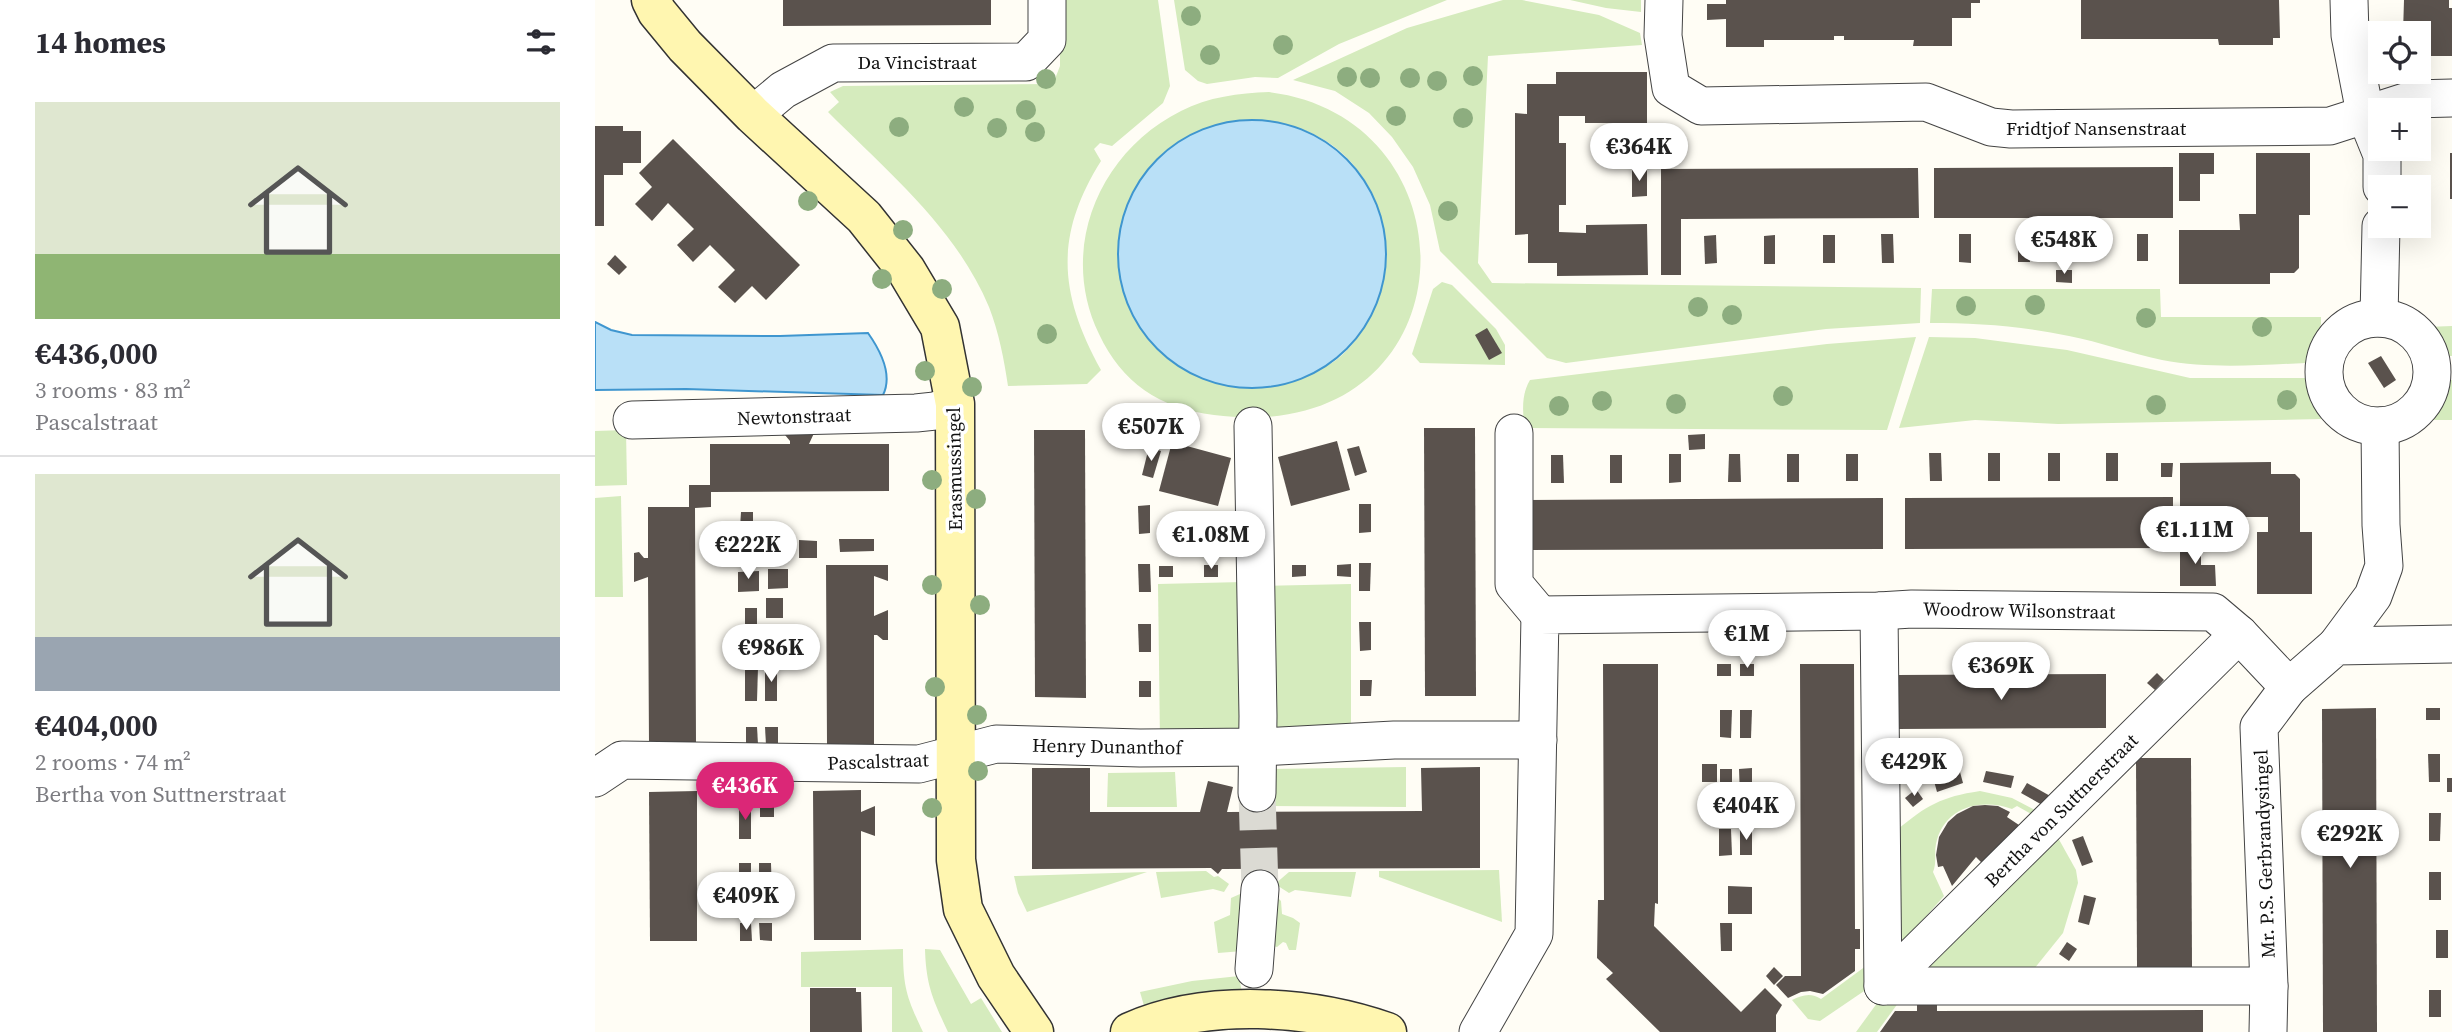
<!DOCTYPE html>
<html lang="en">
<head>
<meta charset="utf-8">
<style>
	:root { --surface:#fff; --page:#f2f2f3; --text:#2b2b33; --muted:#7c7c81; --line:#e1e1e2; --accent:#db2777 }
	body { margin:0; font-family:"Source Serif 4",serif; background:var(--page); color:var(--text); height:100vh; display:flex; flex-direction:column; font-size:26px; white-space:nowrap }
	* { box-sizing:border-box; margin:0 }
	p { font-size:23px; color:var(--muted) }
	.icon { flex:none; width:38px; height:38px; fill:none; stroke:currentColor; stroke-width:2; stroke-linecap:round; stroke-linejoin:round }
	.map { position:relative; flex:1; overflow:hidden }
	.details { display:flex; flex-direction:column; background:var(--surface); width:595px }
	.details>* { flex:none }
	.controls { position:absolute; left:1773px; top:21px; display:grid; gap:14px }
	.controls a { display:grid; place-items:center; width:63px; height:63px; border-radius:0px; background:var(--surface); box-shadow:0 7px 28px #0002; font-size:35px }
	.price { position:absolute; translate:-50% -60px; padding:0 16px; border-radius:24px; background:#fff; color:#222; font-size:23px; line-height:46px; filter:drop-shadow(0 2px 4px #0008) }
	.price::after { content:''; position:absolute; left:50%; top:42px; width:21px; height:16px; margin-left:-10px; background:inherit; clip-path:polygon(0 0,100% 0,50% 100%) }
	.price.active { background:var(--accent); color:#fff }
	ul { padding:0; list-style:none }
	li { display:grid; align-content:center; gap:14px; height:371px; padding:0 35px }
	li+li { border-top:2px solid var(--line) }
	li span { display:grid; place-items:center; height:217px; border-radius:0px; color:#555 }
	li>.icon { margin-inline-start:auto }
	span .icon { width:126px; height:126px; fill:#fffc; stroke-width:1 }
	li b { font-size:30px }
	h2 { display:flex; justify-content:space-between; align-items:center; height:84px; padding:0 35px; font-size:30px }
	main { display:flex; flex:1; min-height:0 }
	.map>svg:first-child { display:block }
	.green { fill:#d5ebbd; fill-rule:evenodd }
	.water { fill:#b9e0f7; stroke:#3f96cf; stroke-width:2 }
	.building { fill:#5a524d }
	.lines { fill:none; stroke-linecap:round; stroke-linejoin:round }
	.street-tunnel { stroke:#dbdad3; stroke-width:37; stroke-dasharray:37 18; stroke-linecap:butt }
	.street-casing { stroke:#444; stroke-width:39 }
	.secondary-casing { stroke:#333; stroke-width:41 }
	.street { stroke:#fff; stroke-width:37 }
	.secondary { stroke:#fff6b0; stroke-width:38 }
	.tree { fill:#8dad7f }
	.labels { text-anchor:middle; stroke-width:7; stroke-linejoin:round; paint-order:stroke }
	.street-label { font-size:19px; fill:#111; stroke:#fff }
</style>
</head>
<body>
<main>
<section class="details">
<h2>14 homes<svg class="icon" aria-label="filters" viewBox="0 0 24 24"><path d="M4 7h16M4 17h16"/><circle cx="9" cy="7" r="2"/><circle cx="15" cy="17" r="2"/></svg></h2>
<ul>
<li><span style="background:linear-gradient(#dfe7d0 70%,#8fb573 0)"><svg class="icon" aria-label="home" viewBox="0 0 24 24"><path d="M3 11l9-7 9 7M6 9v11h12V9"/></svg></span><div><b>€436,000</b><p>3 rooms · 83 m²</p><p>Pascalstraat</p></div></li>
<li><span style="background:linear-gradient(#dfe7d0 75%,#9aa5b1 0)"><svg class="icon" aria-label="home" viewBox="0 0 24 24"><path d="M3 11l9-7 9 7M6 9v11h12V9"/></svg></span><div><b>€404,000</b><p>2 rooms · 74 m²</p><p>Bertha von Suttnerstraat</p></div></li>
</ul>
</section>
<div class="map">
<svg width="1857" height="1032" viewBox="0 0 1857 1032">
	<rect width="100%" height="100%" fill="#fffdf5"/>
	<g class="green">
		<path d="M465,0H563L575,86L568,103L517,146L505,143L499,149L506,161C459,236 464,294 506,370L492,384L413,386C409,359 404,333 394,307C361,228 293,172 233,112L244,102L235,92L248,86L458,84L465,66Z"/>
		<polygon points="579,0 852,0 744,44 683,78 660,77 612,84 603,81 590,70"/>
		<polygon points="908,0 927,0 1004,15 1045,33 1047,45 893,56 883,263 897,283 1326,288 1325,323 1231,329 971,363 952,358 845,251 835,205 818,167 797,137 774,113 740,91 698,80 812,28"/>
		<polygon points="975,0 1046,0 1046,12 1011,8"/>
		<path d="M674,92C890,119 878,449 619,415C564,408 527,383 504,334C463,249 504,152 586,111C613,97 644,93 674,92ZM650,120C679,121 706,125 731,141C789,178 809,260 774,319C765,336 749,358 731,366C723,370 710,370 700,372C678,376 655,383 632,384C617,385 601,375 588,368C510,324 503,206 572,150C595,132 621,124 650,120Z"/>
		<polygon points="847,282 857,285 901,329 910,345 910,365 825,363 817,354 838,289"/>
		<path d="M1337,289H1565L1566,317H1726V324L1711,363C1663,365 1614,369 1567,360C1535,353 1505,342 1474,336C1428,326 1381,323 1335,323Z"/>
		<polygon points="1857,326 1857,356 1839,356 1831,327"/>
		<path d="M1321,337L1292,430L929,428C928,411 926,395 935,380L1232,344Z"/>
		<polygon points="1334,337 1380,338 1472,350 1595,378 1712,378 1714,395 1726,419 1463,424 1380,420 1304,428"/>
		<polygon points="1857,380 1857,420 1811,420 1832,396 1837,381"/>
		<polygon points="31,430 32,485 0,486 0,431"/>
		<polygon points="26,496 28,597 0,597 0,498"/>
		<polygon points="648,582 648,744 565,742 563,584"/>
		<polygon points="756,584 756,756 669,754 668,586"/>
		<polygon points="811,767 811,807 670,806 671,769"/>
		<polygon points="580,772 582,807 512,807 513,773"/>
		<path d="M1385,791L1417,798L1442,811L1438,815L1422,806L1417,809C1385,798 1349,807 1341,844C1339,853 1342,863 1338,872L1349,896L1309,941L1303,938L1302,830C1332,805 1346,797 1385,791Z"/>
		<polygon points="1457,827 1481,870 1483,883 1468,933 1439,969 1334,970 1328,961"/>
		<polygon points="904,870 907,922 784,877 784,871"/>
		<polygon points="611,871 619,877 623,876 634,884 629,892 618,889 566,898 561,872"/>
		<polygon points="552,872 432,912 423,893 419,876"/>
		<polygon points="694,872 761,872 756,897 700,890 694,893 680,884"/>
		<polygon points="645,894 653,899 648,951 623,953 619,922 635,915 636,898"/>
		<polygon points="681,896 686,901 687,914 698,918 705,923 701,950 694,950 691,943 688,942 682,947 673,945"/>
		<path d="M308,949C308,988 312,998 328,1032H297V987H206V952Z"/>
		<path d="M330,949L345,950L376,1004L386,998L407,1032H353C338,1000 331,985 330,949Z"/>
		<path d="M1275,963V987L1225,1021L1213,1019L1197,1000C1207,995 1216,992 1226,999Z"/>
		<polygon points="644,976 648,999 552,1016 545,992 597,981"/>
		<polygon points="1288,995 1309,995 1282,1032 1261,1032"/>
	</g>
	<g class="water">
		<circle cx="657" cy="254" r="134"/>
		<path d="M0,322L16,330L37,335L185,336L273,333C285,350 298,375 288,395L91,389L0,390Z"/>
	</g>
	<g class="building">
		<polygon points="188,0 396,0 396,25 188,26"/>
		<polygon points="1131,0 1385,0 1385,3 1376,3 1376,18 1357,18 1357,46 1318,46 1319,40 1249,40 1249,36 1239,36 1239,40 1169,40 1169,47 1131,47 1131,19 1112,20 1112,4 1131,4"/>
		<polygon points="1486,0 1684,0 1685,38 1678,38 1678,45 1624,45 1623,39 1486,39"/>
		<polygon points="1809,0 1854,0 1854,8 1857,8 1857,56 1832,56 1832,39 1824,39 1824,33 1808,33"/>
		<polygon points="961,72 1052,72 1052,123 990,123 990,116 964,116 964,143 971,143 971,205 964,205 964,232 991,233 991,225 1052,224 1053,275 962,276 962,263 933,263 933,234 920,235 920,113 932,114 932,84 961,84"/>
		<polygon points="0,126 28,126 28,131 46,131 46,163 28,163 28,175 9,175 9,226 0,226"/>
		<polygon points="78,139 205,265 171,300 157,286 140,303 123,287 140,270 115,245 98,262 82,245 99,229 73,203 57,221 40,204 57,187 44,173"/>
		<polygon points="1584,153 1619,153 1619,174 1605,174 1605,201 1584,201"/>
		<polygon points="1661,153 1715,153 1715,215 1704,215 1704,268 1699,273 1675,273 1675,284 1584,284 1584,230 1645,230 1644,214 1661,214"/>
		<rect x="1855" y="153" width="2" height="46"/>
		<polygon points="1578,167 1578,218 1339,218 1339,168"/>
		<polygon points="1323,168 1324,218 1086,219 1086,275 1066,275 1066,169"/>
		<polygon points="1037,169 1052,169 1052,196 1037,197"/>
		<polygon points="1286,234 1298,234 1299,263 1287,263"/>
		<polygon points="1364,234 1376,234 1376,263 1364,262"/>
		<polygon points="1435,234 1435,262 1423,262 1423,235"/>
		<rect x="1483" y="234" width="11" height="27"/>
		<rect x="1542" y="234" width="11" height="27"/>
		<polygon points="1121,235 1122,263 1110,264 1109,236"/>
		<polygon points="1180,235 1180,264 1169,264 1169,236"/>
		<rect x="1228" y="235" width="12" height="28"/>
		<polygon points="20,255 32,267 24,275 12,264"/>
		<polygon points="1461,270 1477,270 1477,283 1461,282"/>
		<polygon points="892,328 907,353 894,360 880,335"/>
		<polygon points="1786,356 1801,380 1789,388 1773,363"/>
		<polygon points="829,428 880,428 881,696 830,696"/>
		<polygon points="190,430 220,431 214,444 294,444 294,491 116,492 116,507 100,508 101,745 54,745 53,577 39,582 39,553 44,552 49,558 53,558 53,507 94,507 94,485 115,485 115,444 195,444 195,441 190,435"/>
		<polygon points="439,430 490,430 491,698 440,697"/>
		<polygon points="1110,434 1110,449 1094,450 1093,435"/>
		<polygon points="742,441 755,490 696,506 683,457"/>
		<polygon points="577,442 636,458 623,506 564,491"/>
		<polygon points="764,446 772,472 760,476 752,449"/>
		<polygon points="554,447 566,451 558,478 547,475"/>
		<polygon points="1334,453 1346,453 1347,481 1335,481"/>
		<rect x="1393" y="453" width="12" height="28"/>
		<rect x="1453" y="453" width="12" height="28"/>
		<rect x="1511" y="453" width="12" height="28"/>
		<polygon points="1074,454 1086,454 1086,482 1074,483"/>
		<polygon points="1134,454 1145,454 1146,482 1133,482"/>
		<rect x="1192" y="454" width="12" height="28"/>
		<rect x="1251" y="454" width="12" height="27"/>
		<polygon points="956,455 968,455 969,483 956,483"/>
		<rect x="1015" y="455" width="12" height="28"/>
		<polygon points="1676,462 1676,474 1700,474 1705,479 1705,532 1717,532 1717,594 1662,594 1662,532 1673,532 1673,517 1585,517 1585,463"/>
		<polygon points="1566,463 1578,463 1577,477 1566,477"/>
		<polygon points="1578,497 1578,548 1310,549 1310,498"/>
		<polygon points="1288,498 1288,549 932,550 932,500"/>
		<polygon points="764,504 776,504 776,532 764,533"/>
		<polygon points="555,505 555,533 544,534 543,506"/>
		<polygon points="146,512 158,512 158,529 145,529"/>
		<polygon points="244,539 279,539 279,551 245,552"/>
		<polygon points="1585,539 1606,539 1606,565 1620,565 1621,586 1585,586"/>
		<polygon points="204,540 222,541 222,558 204,558"/>
		<polygon points="764,563 776,563 775,591 764,591"/>
		<polygon points="543,564 555,564 556,592 544,592"/>
		<polygon points="756,564 756,577 742,576 742,565"/>
		<polygon points="231,565 293,565 293,581 279,576 279,616 293,610 293,640 288,640 282,635 279,635 279,744 232,744"/>
		<rect x="609" y="565" width="14" height="12"/>
		<polygon points="697,565 711,565 711,576 697,577"/>
		<rect x="564" y="566" width="14" height="11"/>
		<polygon points="173,569 193,569 193,588 173,589"/>
		<polygon points="164,571 164,591 143,592 143,572"/>
		<rect x="171" y="598" width="17" height="20"/>
		<rect x="150" y="608" width="12" height="35"/>
		<polygon points="764,622 776,622 776,650 765,651"/>
		<polygon points="543,624 556,624 556,652 544,652"/>
		<rect x="173" y="628" width="14" height="14"/>
		<polygon points="1008,664 1063,664 1063,904 1060,903 1059,926 1146,1012 1170,988 1187,1005 1181,1015 1181,1032 1065,1032 1011,979 1018,973 1002,958 1003,900 1009,900"/>
		<rect x="1122" y="664" width="14" height="12"/>
		<rect x="1145" y="664" width="14" height="12"/>
		<polygon points="1205,664 1259,664 1260,929 1265,929 1265,949 1260,949 1260,971 1228,994 1215,991 1206,992 1193,998 1181,985 1190,976 1206,976"/>
		<polygon points="163,667 162,701 150,701 150,668"/>
		<rect x="170" y="667" width="12" height="34"/>
		<polygon points="1562,673 1569,680 1560,690 1552,683"/>
		<polygon points="1511,674 1511,728 1302,729 1302,675"/>
		<polygon points="765,680 777,680 776,696 765,696"/>
		<rect x="544" y="681" width="12" height="16"/>
		<polygon points="1781,708 1782,1032 1728,1032 1727,709"/>
		<rect x="1831" y="708" width="14" height="12"/>
		<polygon points="1125,710 1137,710 1136,738 1125,737"/>
		<polygon points="1145,710 1157,710 1156,738 1145,738"/>
		<polygon points="151,727 162,727 163,744 151,744"/>
		<polygon points="170,727 183,727 183,744 171,745"/>
		<polygon points="1833,754 1845,754 1845,782 1834,782"/>
		<polygon points="1541,758 1596,758 1597,967 1542,967"/>
		<rect x="1107" y="764" width="15" height="18"/>
		<polygon points="885,767 885,868 627,869 623,874 616,868 437,869 437,768 495,768 495,812 605,812 613,781 638,787 632,812 827,811 826,768"/>
		<polygon points="1157,768 1157,784 1173,784 1174,796 1145,797 1144,769"/>
		<rect x="1125" y="769" width="12" height="28"/>
		<polygon points="1391,771 1419,776 1416,788 1388,782"/>
		<polygon points="1365,772 1368,783 1342,792 1339,781"/>
		<rect x="1852" y="778" width="5" height="14"/>
		<polygon points="1432,783 1457,797 1451,807 1426,793"/>
		<polygon points="1321,789 1328,799 1318,807 1310,798"/>
		<polygon points="266,790 266,812 280,806 280,836 266,831 266,940 219,940 218,791"/>
		<polygon points="102,791 102,941 55,941 54,792"/>
		<rect x="165" y="793" width="14" height="24"/>
		<rect x="144" y="805" width="12" height="34"/>
		<polygon points="1390,805 1403,806 1415,812 1412,817 1430,829 1392,868 1381,857 1357,886 1348,866 1343,867 1341,855 1344,837 1353,822 1362,814 1378,806"/>
		<polygon points="1834,813 1846,813 1845,841 1834,841"/>
		<rect x="1145" y="828" width="12" height="27"/>
		<polygon points="1124,829 1136,829 1137,855 1124,856"/>
		<polygon points="1488,836 1498,862 1487,866 1477,840"/>
		<rect x="144" y="863" width="12" height="35"/>
		<polygon points="164,863 176,863 177,898 164,898"/>
		<rect x="1834" y="872" width="12" height="28"/>
		<polygon points="1133,886 1157,887 1157,914 1133,914"/>
		<polygon points="1489,895 1501,898 1494,925 1483,922"/>
		<polygon points="145,923 156,923 157,941 145,941"/>
		<polygon points="164,923 177,923 177,941 165,940"/>
		<polygon points="1125,923 1137,923 1137,951 1126,951"/>
		<rect x="1841" y="930" width="12" height="28"/>
		<polygon points="1472,942 1482,949 1474,961 1464,954"/>
		<polygon points="1179,967 1188,976 1179,985 1171,976"/>
		<polygon points="215,988 261,988 261,992 266,992 267,1032 215,1032"/>
		<rect x="1834" y="990" width="12" height="27"/>
		<polygon points="1322,1005 1342,1005 1342,1011 1608,1010 1608,1032 1285,1032 1300,1011 1322,1011"/>
	</g>
	<g class="lines">
		<polyline class="street-tunnel" points="662,793 665,889"/>
		<g class="street-casing">
			<g id="street">
				<polyline points="1069,0 1068,36 1076,88 1106,106 1331,102 1396,127 1416,129 1735,126 1819,99 1857,98"/>
				<polyline points="1754,0 1755,35 1770,113 1787,155 1787,187"/>
				<polyline points="158,115 188,90 238,63 431,62 452,40 452,0"/>
				<circle cx="1783" cy="372" r="54"/>
				<polyline points="1784,318 1786,226"/>
				<polyline points="37,420 321,413 340,411 360,404"/>
				<polyline points="658,426 663,716 662,793"/>
				<polyline points="919,433 919,584 945,615"/>
				<polyline points="1284,611 1288,986 1674,986"/>
				<polyline points="1741,646 1778,596 1789,566 1786,525 1785,426"/>
				<polyline points="0,778 27,760 324,764 401,744 545,748 664,747 799,740 943,740"/>
				<polyline points="659,969 665,889"/>
				<polyline points="1288,986 1644,634"/>
				<polyline points="883,1032 939,934 945,615 1284,611 1317,609 1618,612 1644,634 1694,687 1741,646 1857,644"/>
				<polyline points="1673,1032 1674,986 1664,727 1694,687"/>
			</g>
		</g>
		<g class="secondary-casing">
			<g id="secondary">
				<polyline points="56,0 62,12 90,46 158,115 269,217 311,270 345,327 360,404 361,860 368,909 401,976 439,1032"/>
				<path d="M535,1032C611,998 715,1005 792,1032"/>
			</g>
		</g>
		<use href="#street" class="street"/>
		<use href="#secondary" class="secondary"/>
	</g>
	<g class="tree">
		<circle cx="596" cy="16" r="10"/>
		<circle cx="688" cy="45" r="10"/>
		<circle cx="615" cy="55" r="10"/>
		<circle cx="878" cy="76" r="10"/>
		<circle cx="752" cy="77" r="10"/>
		<circle cx="775" cy="78" r="10"/>
		<circle cx="815" cy="78" r="10"/>
		<circle cx="451" cy="79" r="10"/>
		<circle cx="842" cy="81" r="10"/>
		<circle cx="369" cy="107" r="10"/>
		<circle cx="431" cy="110" r="10"/>
		<circle cx="801" cy="116" r="10"/>
		<circle cx="868" cy="118" r="10"/>
		<circle cx="304" cy="127" r="10"/>
		<circle cx="402" cy="128" r="10"/>
		<circle cx="440" cy="132" r="10"/>
		<circle cx="213" cy="201" r="10"/>
		<circle cx="853" cy="211" r="10"/>
		<circle cx="308" cy="230" r="10"/>
		<circle cx="287" cy="279" r="10"/>
		<circle cx="347" cy="289" r="10"/>
		<circle cx="1440" cy="305" r="10"/>
		<circle cx="1371" cy="306" r="10"/>
		<circle cx="1103" cy="307" r="10"/>
		<circle cx="1137" cy="315" r="10"/>
		<circle cx="1551" cy="318" r="10"/>
		<circle cx="1667" cy="327" r="10"/>
		<circle cx="452" cy="334" r="10"/>
		<circle cx="330" cy="371" r="10"/>
		<circle cx="377" cy="387" r="10"/>
		<circle cx="1188" cy="396" r="10"/>
		<circle cx="1692" cy="400" r="10"/>
		<circle cx="1007" cy="401" r="10"/>
		<circle cx="1081" cy="404" r="10"/>
		<circle cx="1561" cy="405" r="10"/>
		<circle cx="964" cy="406" r="10"/>
		<circle cx="337" cy="480" r="10"/>
		<circle cx="381" cy="499" r="10"/>
		<circle cx="337" cy="585" r="10"/>
		<circle cx="385" cy="605" r="10"/>
		<circle cx="340" cy="687" r="10"/>
		<circle cx="382" cy="715" r="10"/>
		<circle cx="383" cy="771" r="10"/>
		<circle cx="337" cy="808" r="10"/>
	</g>
	<g class="labels">
		<g class="street-label">
			<text x="322" y="69">Da Vincistraat</text>
			<text x="1501" y="135">Fridtjof Nansenstraat</text>
			<text transform="translate(199 416) rotate(-2)" y="7">Newtonstraat</text>
			<text transform="translate(359 469) rotate(-91)" y="7">Erasmussingel</text>
			<text transform="translate(1424 610) rotate(1)" y="7">Woodrow Wilsonstraat</text>
			<text transform="translate(512 746) rotate(1)" y="7">Henry Dunanthof</text>
			<text transform="translate(283 761) rotate(-2)" y="7">Pascalstraat</text>
			<text transform="translate(1466 810) rotate(-45)" y="7">Bertha von Suttnerstraat</text>
			<text transform="translate(1669 854) rotate(-92)" y="7">Mr. P.S. Gerbrandysingel</text>
		</g>
	</g>
</svg>
<div class="controls">
<a><svg class="icon" aria-label="locate" viewBox="0 0 24 24"><circle cx="12" cy="12" r="6"/><path d="M12 2v4M12 18v4M2 12h4M18 12h4"/></svg></a>
<a>+</a>
<a>−</a>
</div>
<b class="price" style="left:1044px;top:183px">€364K</b>
<b class="price" style="left:1469px;top:276px">€548K</b>
<b class="price" style="left:556px;top:463px">€507K</b>
<b class="price" style="left:1600px;top:566px">€1.11M</b>
<b class="price" style="left:616px;top:571px">€1.08M</b>
<b class="price" style="left:153px;top:581px">€222K</b>
<b class="price" style="left:1152px;top:670px">€1M</b>
<b class="price" style="left:176px;top:684px">€986K</b>
<b class="price" style="left:1406px;top:702px">€369K</b>
<b class="price" style="left:1319px;top:798px">€429K</b>
<b class="price active" style="left:150px;top:822px">€436K</b>
<b class="price" style="left:1151px;top:842px">€404K</b>
<b class="price" style="left:1755px;top:870px">€292K</b>
<b class="price" style="left:151px;top:932px">€409K</b>
</div>
</main>
</body>
</html>
